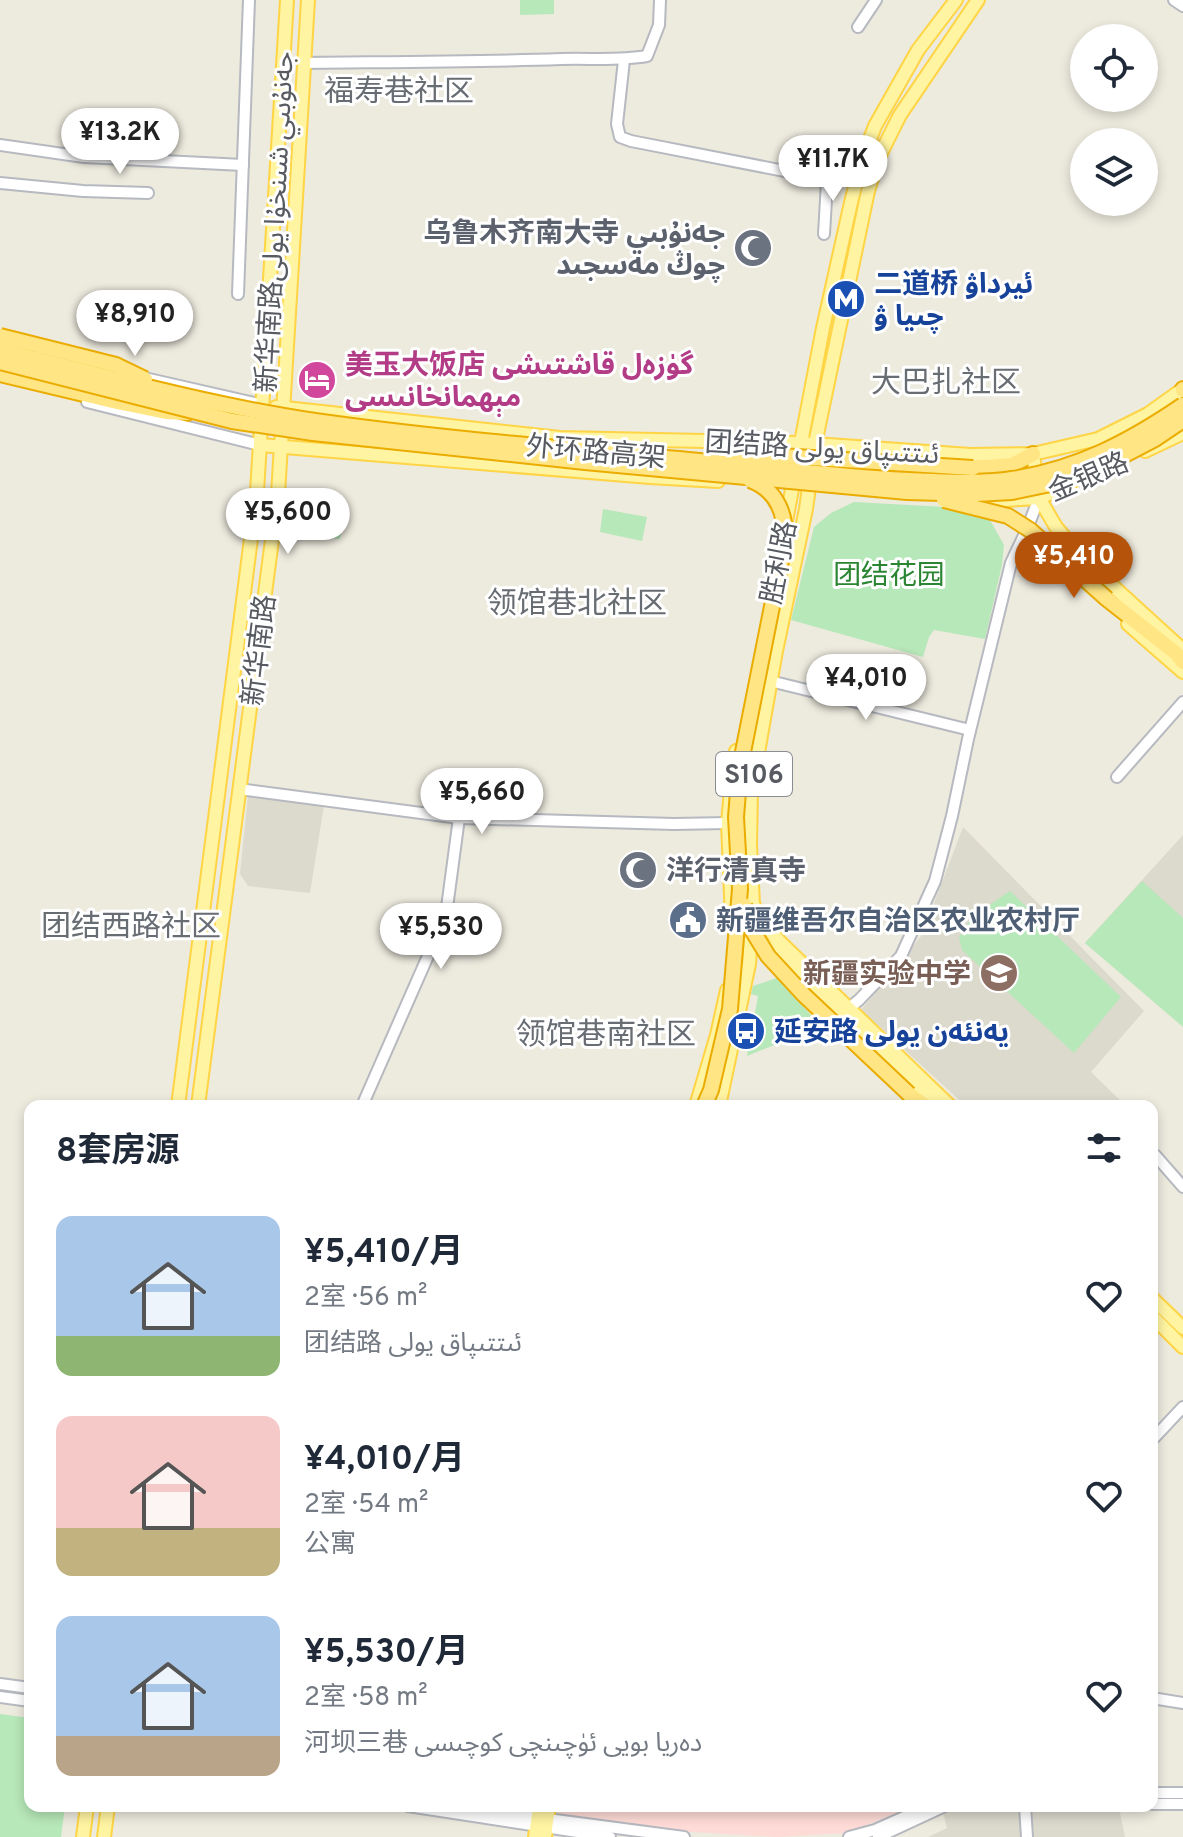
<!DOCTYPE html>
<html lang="zh">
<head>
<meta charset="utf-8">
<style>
	:root { --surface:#fff; --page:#f2f2f3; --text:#1f2937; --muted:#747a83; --accent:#b45309 }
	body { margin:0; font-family:Overpass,"Noto Sans Arabic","Noto Sans SC",sans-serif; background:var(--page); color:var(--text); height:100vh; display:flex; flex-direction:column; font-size:30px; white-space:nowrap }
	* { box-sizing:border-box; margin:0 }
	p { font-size:26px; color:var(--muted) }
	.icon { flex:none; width:44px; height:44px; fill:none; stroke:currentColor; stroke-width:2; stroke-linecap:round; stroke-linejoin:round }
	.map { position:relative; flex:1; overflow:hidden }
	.sheet { position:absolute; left:24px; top:1100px; width:1134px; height:712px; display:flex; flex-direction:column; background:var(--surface); border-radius:16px; box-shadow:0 4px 12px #0003 }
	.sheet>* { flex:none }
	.tools { position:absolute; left:1070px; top:24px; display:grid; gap:16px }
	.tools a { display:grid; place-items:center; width:88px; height:88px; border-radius:50%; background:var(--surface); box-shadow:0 4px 12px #0003; font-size:40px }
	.price { position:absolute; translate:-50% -68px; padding:0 18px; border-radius:28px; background:#fff; color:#222; font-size:26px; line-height:52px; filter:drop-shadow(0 2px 4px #0008) }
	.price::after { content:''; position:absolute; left:50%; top:48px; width:24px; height:18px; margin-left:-12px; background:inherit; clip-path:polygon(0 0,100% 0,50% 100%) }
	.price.active { background:var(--accent); color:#fff }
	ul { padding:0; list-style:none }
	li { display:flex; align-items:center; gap:24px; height:200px; padding:0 32px }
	li span { display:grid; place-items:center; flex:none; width:224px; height:160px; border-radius:16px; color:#555 }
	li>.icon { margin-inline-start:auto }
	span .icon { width:96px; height:96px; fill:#fffc; stroke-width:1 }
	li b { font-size:34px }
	h2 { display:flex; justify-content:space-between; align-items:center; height:96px; padding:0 32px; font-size:34px }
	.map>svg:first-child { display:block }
	.education { fill:#dcd9cd }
	.medical { fill:#fedbd6 }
	.green { fill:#b7e8b9 }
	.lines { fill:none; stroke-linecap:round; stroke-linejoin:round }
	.minor-casing { stroke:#b6b9bf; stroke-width:14 }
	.major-casing { stroke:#ffd445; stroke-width:16 }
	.highway-casing { stroke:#ebac00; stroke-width:18 }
	.minor { stroke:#fff; stroke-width:10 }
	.major { stroke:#fff4a1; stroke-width:12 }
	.highway { stroke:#ffe583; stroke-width:14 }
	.highway-bridge-casing { stroke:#ebac00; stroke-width:18; stroke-linecap:butt }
	.highway-bridge { stroke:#ffe583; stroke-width:14 }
	.labels { text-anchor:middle; stroke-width:6; stroke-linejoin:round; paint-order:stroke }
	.shield { fill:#fff; stroke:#898c90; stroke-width:2 }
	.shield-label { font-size:26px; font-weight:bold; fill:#575b61 }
	.street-label { font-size:28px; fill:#575b61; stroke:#fff }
	.worship-label { font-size:28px; font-weight:bold; fill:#5b616d; stroke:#fff; text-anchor:end }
	.transit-label { font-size:28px; font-weight:bold; fill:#164399; stroke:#fff; text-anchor:start }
	.hotel-label { font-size:28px; font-weight:bold; fill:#b23c85; stroke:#fff; text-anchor:start }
	.park-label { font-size:28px; fill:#2b8533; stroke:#fff }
	.service-label { font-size:28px; font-weight:bold; fill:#4e5e75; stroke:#fff; text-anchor:start }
	.education-label { font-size:28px; font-weight:bold; fill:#785e54; stroke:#fff; text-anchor:end }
	.neighbourhood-label { font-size:30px; fill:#686d73; stroke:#fff }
</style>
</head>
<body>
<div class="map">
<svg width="1183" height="1837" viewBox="0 0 1183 1837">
	<rect width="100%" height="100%" fill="#edeade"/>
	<g class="education">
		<polygon points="248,795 324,805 310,893 248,886 240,874"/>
		<polygon points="963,827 1144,1011 1091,1072 1126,1106 966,1106 861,1010 922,935"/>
		<polygon points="1183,835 1183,1024 1085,943"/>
		<polygon points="969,1806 1005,1806 1024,1809 1119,1808 1125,1837 928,1837 947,1828 943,1812"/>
	</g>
	<polygon class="medical" points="559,1806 902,1806 896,1813 847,1833 777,1837 556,1824"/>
	<g class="green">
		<polygon points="520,0 554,0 554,14 520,15"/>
		<polygon points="854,502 964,508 990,520 1004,545 1002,565 985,639 934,630 929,637 923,657 791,620 814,527 831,513"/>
		<polygon points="324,506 344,508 340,539 320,537"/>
		<polygon points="603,509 647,517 642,541 600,532"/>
		<polygon points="1142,881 1183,918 1183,1027 1085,943"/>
		<polygon points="1010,891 1121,997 1074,1053 962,950 959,937 973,916"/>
		<polygon points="777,978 821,1026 747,1056 758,996 751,994 753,986"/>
		<polygon points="0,1714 30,1718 30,1806 65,1806 61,1837 0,1837"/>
	</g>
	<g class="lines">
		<g class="minor-casing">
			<g id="minor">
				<polyline points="1174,0 1183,6"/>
				<polyline points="858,27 876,0"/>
				<polyline points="624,60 617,124 620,137 631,141 810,176 827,182 824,234"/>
				<path d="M304,63C389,62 475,62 561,59C590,58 618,61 647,56L659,25L660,0"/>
				<polyline points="0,145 84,157 243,165"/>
				<polyline points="0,183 83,191 148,193"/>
				<polyline points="238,294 249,0"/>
				<polyline points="140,377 263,405"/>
				<polyline points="87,402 260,445"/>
				<polyline points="770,681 970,730"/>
				<polyline points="1117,777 1183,702"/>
				<polyline points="239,789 459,818 674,824 728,823"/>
				<polyline points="843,1013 859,1000 901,956 935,881 952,816 968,739 1011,563 1027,529 1039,498"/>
				<polyline points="362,1106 446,915 459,818"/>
				<polyline points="1155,1155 1183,1187"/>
				<polyline points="1152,1440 1183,1407"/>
				<polyline points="0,1684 30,1688"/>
				<polyline points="0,1697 30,1701"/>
				<polyline points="1152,1698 1183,1703"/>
				<polyline points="1152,1793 1183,1793"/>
				<polyline points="1152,1804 1183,1804"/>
				<polyline points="408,1806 610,1837"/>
				<polyline points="450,1806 684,1837"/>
				<polyline points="1025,1806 1027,1837"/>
				<polyline points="849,1837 875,1830 929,1806"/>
				<polyline points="878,1837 945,1806"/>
			</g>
		</g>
		<g class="major-casing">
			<g id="major">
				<polyline points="276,407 560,438 800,443 970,455 1033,454 1098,439 1148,414 1183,389"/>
				<polyline points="260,445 650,477 718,481"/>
				<polyline points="1145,451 1183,433"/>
				<polyline points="1033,454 1039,498 1056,527 1083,559 1183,650"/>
				<polyline points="988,501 1039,498 1070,485"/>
				<polyline points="785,526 823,328 852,198 865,152 875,126 918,50 956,0"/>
				<polyline points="1128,624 1183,672"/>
				<polyline points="754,906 764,924 779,941 950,1106"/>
				<polyline points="732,920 728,823 733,767 736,751"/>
				<polyline points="764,943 841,1014 936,1106"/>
				<polyline points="178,1106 257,492 287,0"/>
				<polyline points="198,1106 278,494 308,0"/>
				<polyline points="696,1106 717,1035 727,990"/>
				<polyline points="719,1106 749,964 753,904 750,845 751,792 776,651 806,509 815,444 868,191 878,159 900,115 978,0"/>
				<polyline points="1152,1298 1183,1328"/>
				<polyline points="1152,1316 1183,1347"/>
				<polyline points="83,1837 87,1806"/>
				<polyline points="104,1837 108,1806"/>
				<polyline points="535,1837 539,1806"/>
				<polyline points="545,1837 549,1806"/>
			</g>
		</g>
		<g class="highway-casing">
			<g id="highway">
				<polyline points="0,374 117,402 166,412 187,413"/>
				<polyline points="1183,390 1183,389"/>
				<polyline points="973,468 1012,465 1033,454"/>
				<polyline points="1107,599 1177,654 1183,662"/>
				<polyline points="909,1094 925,1106"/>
			</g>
		</g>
		<use href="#minor" class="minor"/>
		<use href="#major" class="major"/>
		<use href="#highway" class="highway"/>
		<g class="highway-bridge-casing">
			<g id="highway-bridge">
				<polyline points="0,336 116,365 145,379"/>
				<path d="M0,350C104,376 209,405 315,421C449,440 585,450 721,463C791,470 862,479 933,481C959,482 986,483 1012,479C1077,469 1129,442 1183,405"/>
				<polyline points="0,362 232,421 313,433 585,462 907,492 976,494 1012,492 1065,481 1111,462 1155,439 1183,420"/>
				<polyline points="726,455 764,455 973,468"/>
				<polyline points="944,500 1008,516 1030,530 1107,599"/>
				<polyline points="744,905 749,925 768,956 804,995 909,1094"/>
				<path d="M704,1106L711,1090L730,1009L740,889L736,817L740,767L785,541C786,514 777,490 750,480"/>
			</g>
		</g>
		<use href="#highway-bridge" class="highway-bridge"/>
	</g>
	<defs>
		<g id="mosque-disc" transform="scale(2)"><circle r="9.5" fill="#6b7280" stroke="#fff"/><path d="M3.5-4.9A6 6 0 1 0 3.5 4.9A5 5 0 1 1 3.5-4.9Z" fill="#fff"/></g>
		<g id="metro-disc" transform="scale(2)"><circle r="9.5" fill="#1a4fb4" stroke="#fff"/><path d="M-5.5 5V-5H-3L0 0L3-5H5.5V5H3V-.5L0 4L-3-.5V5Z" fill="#fff"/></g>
		<g id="hotel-disc" transform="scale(2)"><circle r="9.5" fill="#d1479c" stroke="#fff"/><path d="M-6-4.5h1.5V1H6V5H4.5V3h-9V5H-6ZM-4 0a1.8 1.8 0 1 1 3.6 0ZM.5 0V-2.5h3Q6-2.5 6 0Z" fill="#fff"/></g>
		<g id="civic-disc" transform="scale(2)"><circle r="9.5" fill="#5c6f8a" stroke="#fff"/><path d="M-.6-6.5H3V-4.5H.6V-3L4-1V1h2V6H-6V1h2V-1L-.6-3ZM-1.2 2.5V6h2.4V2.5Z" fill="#fff"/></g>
		<g id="school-disc" transform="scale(2)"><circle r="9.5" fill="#8d6e63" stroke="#fff"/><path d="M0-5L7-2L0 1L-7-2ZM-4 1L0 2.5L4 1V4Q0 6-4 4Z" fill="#fff"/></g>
		<g id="bus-disc" transform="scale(2)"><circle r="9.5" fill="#1a4fb4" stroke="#fff"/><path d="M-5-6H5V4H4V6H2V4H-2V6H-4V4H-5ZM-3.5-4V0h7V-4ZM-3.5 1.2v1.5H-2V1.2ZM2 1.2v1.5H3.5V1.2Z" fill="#fff"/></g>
	</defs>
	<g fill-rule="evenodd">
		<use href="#mosque-disc" x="753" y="248"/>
		<use href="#metro-disc" x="846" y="299"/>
		<use href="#hotel-disc" x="317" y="380"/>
		<use href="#mosque-disc" x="638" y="870"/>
		<use href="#civic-disc" x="688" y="920"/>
		<use href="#school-disc" x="999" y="973"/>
		<use href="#bus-disc" x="746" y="1031"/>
	</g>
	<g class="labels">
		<rect class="shield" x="716" y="752" width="76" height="44" rx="6"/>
		<g class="shield-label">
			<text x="754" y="783">S106</text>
		</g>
		<g class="street-label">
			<text transform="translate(274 222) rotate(-87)" y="10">新华南路جەنۇبىي شىنخۇا يولى</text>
			<text transform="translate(822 447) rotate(3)" y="10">团结路 ئىتتىپاق يولى</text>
			<text transform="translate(596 451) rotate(5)" y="10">外环路高架</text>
			<text transform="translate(1088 476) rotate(-23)" y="10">金银路</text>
			<text transform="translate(778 562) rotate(-79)" y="10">胜利路</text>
			<text transform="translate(258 650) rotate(-83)" y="10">新华南路</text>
		</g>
		<g class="worship-label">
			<text x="725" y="242">乌鲁木齐南大寺 جەنۇبىي<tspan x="725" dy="32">چوڭ مەسجىد</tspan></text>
			<text x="666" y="880" text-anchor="start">洋行清真寺</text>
		</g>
		<g class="transit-label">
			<text x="874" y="293">二道桥 ئيرداۋ<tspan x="874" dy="32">چىيا ۋ</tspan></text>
			<text x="774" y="1041">延安路 يەنئەن يولى</text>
		</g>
		<g class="hotel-label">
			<text x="345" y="374">美玉大饭店 گۈزەل قاشتىشى<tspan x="345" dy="32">مېھمانخانىسى</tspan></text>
		</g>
		<g class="park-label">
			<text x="889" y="584">团结花园</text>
		</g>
		<g class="service-label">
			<text x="716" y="930">新疆维吾尔自治区农业农村厅</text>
		</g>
		<g class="education-label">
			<text x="971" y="983">新疆实验中学</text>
		</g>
		<g class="neighbourhood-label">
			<text x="399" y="101">福寿巷社区</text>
			<text x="946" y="392">大巴扎社区</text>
			<text x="577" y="613">领馆巷北社区</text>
			<text x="131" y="936">团结西路社区</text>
			<text x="606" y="1044">领馆巷南社区</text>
		</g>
	</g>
</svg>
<div class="tools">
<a><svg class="icon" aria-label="locate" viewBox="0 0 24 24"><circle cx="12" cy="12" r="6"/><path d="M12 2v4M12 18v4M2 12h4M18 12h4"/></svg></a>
<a><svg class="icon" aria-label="layers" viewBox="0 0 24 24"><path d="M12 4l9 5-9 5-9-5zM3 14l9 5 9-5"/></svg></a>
</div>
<b class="price" style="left:120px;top:176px">¥13.2K</b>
<b class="price" style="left:833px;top:203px">¥11.7K</b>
<b class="price" style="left:135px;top:358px">¥8,910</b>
<b class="price" style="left:288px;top:556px">¥5,600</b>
<b class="price active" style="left:1074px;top:600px">¥5,410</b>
<b class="price" style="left:866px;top:722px">¥4,010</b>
<b class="price" style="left:482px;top:836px">¥5,660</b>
<b class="price" style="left:441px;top:971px">¥5,530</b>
<section class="sheet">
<h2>8套房源<svg class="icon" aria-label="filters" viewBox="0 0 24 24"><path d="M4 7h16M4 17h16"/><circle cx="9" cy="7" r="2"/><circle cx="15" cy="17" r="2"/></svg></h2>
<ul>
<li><span style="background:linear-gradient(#a9c7e8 75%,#8fb573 0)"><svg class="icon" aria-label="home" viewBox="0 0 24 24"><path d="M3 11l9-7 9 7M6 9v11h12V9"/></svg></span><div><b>¥5,410/月</b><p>2室 · 56 m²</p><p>团结路 ئىتتىپاق يولى</p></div><svg class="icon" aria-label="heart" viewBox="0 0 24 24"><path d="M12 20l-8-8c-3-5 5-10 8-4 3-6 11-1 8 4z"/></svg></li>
<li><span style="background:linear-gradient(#f6c9c9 70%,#c2b280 0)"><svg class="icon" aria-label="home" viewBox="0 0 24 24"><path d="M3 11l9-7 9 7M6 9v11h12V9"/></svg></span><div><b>¥4,010/月</b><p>2室 · 54 m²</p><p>公寓</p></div><svg class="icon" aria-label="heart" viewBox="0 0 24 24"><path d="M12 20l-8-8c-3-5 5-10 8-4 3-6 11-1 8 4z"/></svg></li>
<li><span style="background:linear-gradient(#a9c7e8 75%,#b9a48a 0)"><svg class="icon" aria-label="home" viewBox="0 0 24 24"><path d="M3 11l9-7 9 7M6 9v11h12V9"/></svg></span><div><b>¥5,530/月</b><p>2室 · 58 m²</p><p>河坝三巷 دەريا بويى ئۈچىنچى كوچىسى</p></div><svg class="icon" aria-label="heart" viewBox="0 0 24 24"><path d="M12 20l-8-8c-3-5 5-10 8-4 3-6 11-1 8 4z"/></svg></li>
</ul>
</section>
</div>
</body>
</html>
